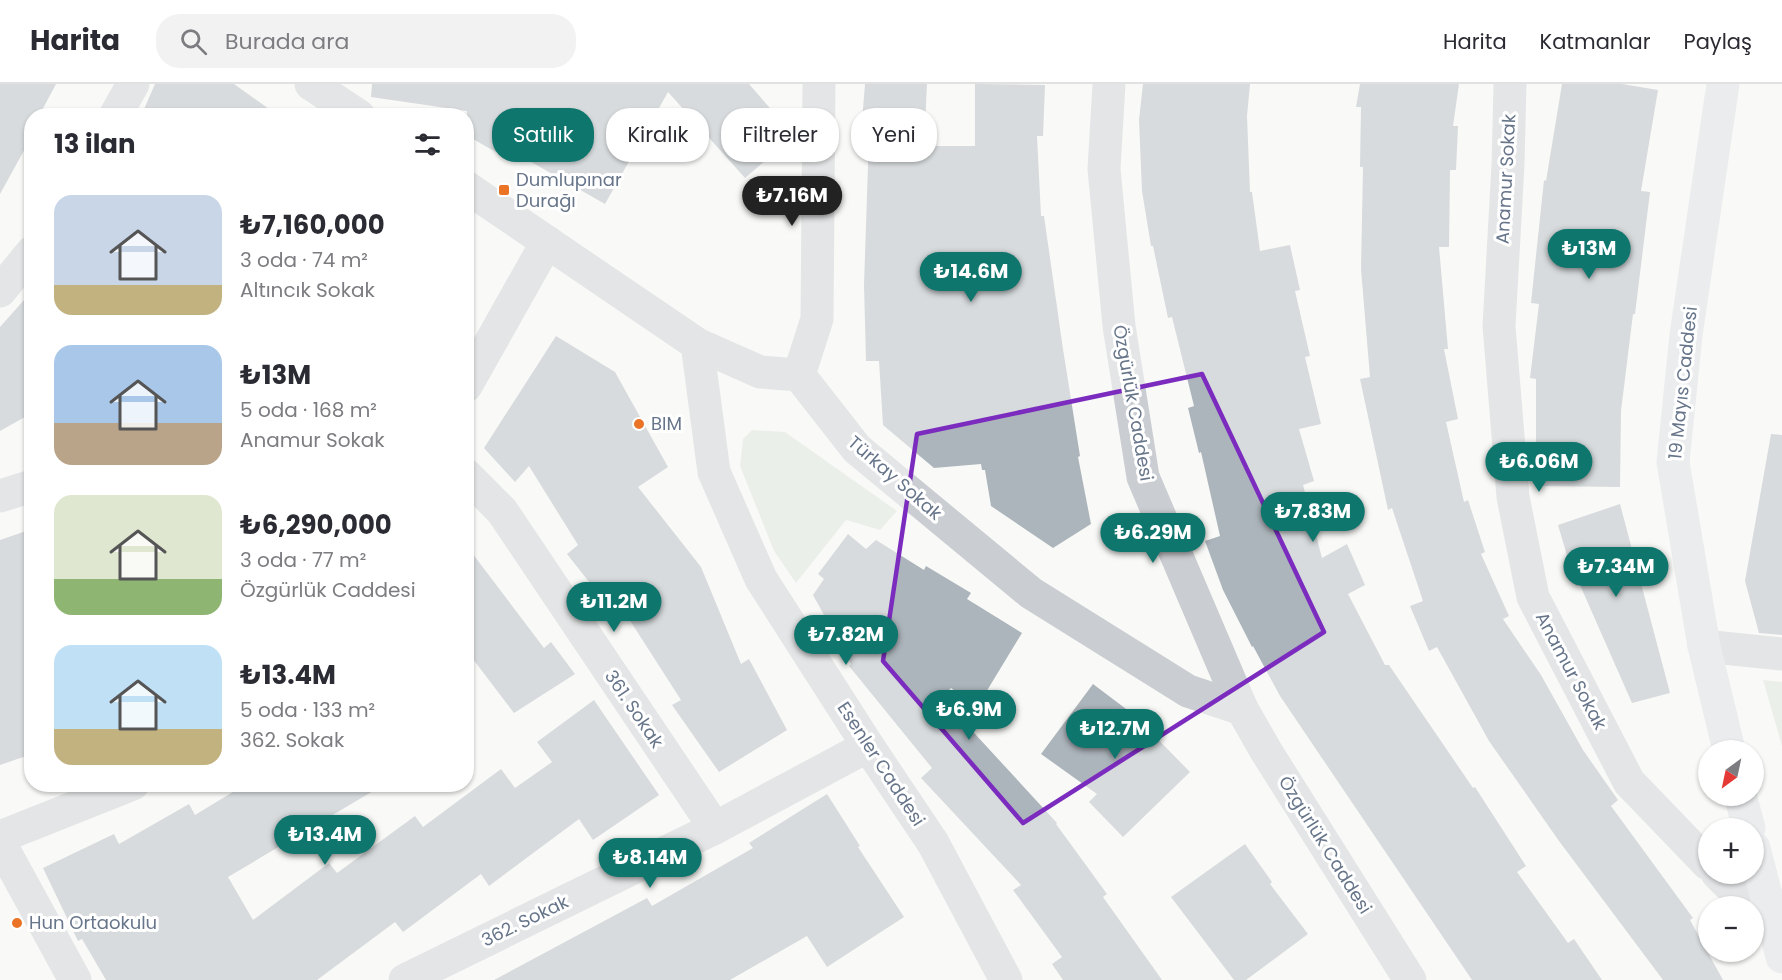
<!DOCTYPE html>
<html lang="tr">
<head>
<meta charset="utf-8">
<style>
	:root { --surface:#fff; --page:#f2f2f3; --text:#2b2b33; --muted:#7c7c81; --line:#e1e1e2; --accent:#0f766e }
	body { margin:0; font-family:Poppins,sans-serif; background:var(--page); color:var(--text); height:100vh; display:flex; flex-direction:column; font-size:22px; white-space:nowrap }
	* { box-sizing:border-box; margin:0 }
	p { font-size:20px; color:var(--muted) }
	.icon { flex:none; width:33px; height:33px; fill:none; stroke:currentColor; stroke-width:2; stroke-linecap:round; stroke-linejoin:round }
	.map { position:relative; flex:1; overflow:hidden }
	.details { position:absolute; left:24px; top:24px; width:450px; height:684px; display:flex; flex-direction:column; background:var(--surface); border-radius:24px; box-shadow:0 2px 4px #0004 }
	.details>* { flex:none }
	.guide { position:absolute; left:492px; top:24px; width:570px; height:54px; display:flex; gap:12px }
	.needle { width:39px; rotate:213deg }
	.fabs { position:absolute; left:1698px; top:656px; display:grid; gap:12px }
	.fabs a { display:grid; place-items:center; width:66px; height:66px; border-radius:50%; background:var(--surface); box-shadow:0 2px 4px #0004; font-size:30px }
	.price { position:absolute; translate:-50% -51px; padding:0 14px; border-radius:21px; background:var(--accent); color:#fff; font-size:20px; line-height:39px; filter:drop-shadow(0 2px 3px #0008) }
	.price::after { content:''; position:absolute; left:50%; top:36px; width:18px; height:14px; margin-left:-9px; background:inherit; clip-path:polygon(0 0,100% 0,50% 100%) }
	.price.current { background:#222; color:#fff }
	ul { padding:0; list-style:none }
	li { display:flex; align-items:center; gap:18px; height:150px; padding:0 30px }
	li span { display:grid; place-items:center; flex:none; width:168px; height:120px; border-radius:18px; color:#555 }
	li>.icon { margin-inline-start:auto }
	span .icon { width:72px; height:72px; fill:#fffc; stroke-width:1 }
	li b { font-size:26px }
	h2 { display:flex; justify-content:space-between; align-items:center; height:72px; padding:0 30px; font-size:26px }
	.chip { padding:0 21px; border-radius:24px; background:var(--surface); box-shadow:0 2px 4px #0004; font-size:21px; line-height:54px }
	.chip.current { background:var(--accent); color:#fff }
	header { display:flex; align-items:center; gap:36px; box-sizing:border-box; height:84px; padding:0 30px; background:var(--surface); border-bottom:2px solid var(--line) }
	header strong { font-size:28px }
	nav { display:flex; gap:33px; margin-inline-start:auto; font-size:21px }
	.search { width:420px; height:54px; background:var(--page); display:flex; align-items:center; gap:15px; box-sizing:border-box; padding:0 21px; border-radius:24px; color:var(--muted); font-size:22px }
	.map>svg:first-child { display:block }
	.green { fill:#dae2d8 }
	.building { fill:#adb5bc }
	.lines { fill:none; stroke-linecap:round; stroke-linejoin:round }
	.minor { stroke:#cacdd1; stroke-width:33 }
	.major { stroke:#d8dbe0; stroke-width:33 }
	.marked { fill:none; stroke:#7b2cbf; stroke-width:4.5; stroke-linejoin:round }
	.poi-dot { fill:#eb7326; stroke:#fff; stroke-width:2 }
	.labels { text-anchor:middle; stroke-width:6; stroke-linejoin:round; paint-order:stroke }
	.street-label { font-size:18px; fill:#67758a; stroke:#fff }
	.poi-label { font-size:18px; fill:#67758a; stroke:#fff; text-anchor:start }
</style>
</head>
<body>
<header>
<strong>Harita</strong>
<div class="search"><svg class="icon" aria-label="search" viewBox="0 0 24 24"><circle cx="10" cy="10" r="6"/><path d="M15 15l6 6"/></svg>Burada ara</div>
<nav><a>Harita</a><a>Katmanlar</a><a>Paylaş</a></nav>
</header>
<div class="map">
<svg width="1782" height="896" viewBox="0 0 1782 896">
	<rect width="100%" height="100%" fill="#f9faf7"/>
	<g class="green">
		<polygon points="752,346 785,348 897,427 880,446 846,436 796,499 774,467 740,382 743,355"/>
		<polygon points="1763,596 1782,598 1782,662"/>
	</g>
	<g class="building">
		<polygon points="0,0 56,0 39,32 32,32 32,52 0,110"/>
		<polygon points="155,0 234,0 279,32 141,32"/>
		<polygon points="372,0 749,0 794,52 745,94 668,8 605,120 505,63 501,71 466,51 467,27 371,13"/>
		<polygon points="865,0 927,0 924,62 975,62 975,0 1045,1 1043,52 1037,52 1041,132 1044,132 1063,265 1080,372 1078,373 1091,440 1053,464 991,422 985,386 982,386 981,380 934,384 883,341 879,277 866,277 864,201 869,51 861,50"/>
		<polygon points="1143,0 1250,0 1247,32 1250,108 1252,108 1260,167 1290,161 1300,206 1295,207 1310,272 1305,273 1321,340 1299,345 1314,397 1303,401 1322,474 1347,460 1365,501 1348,510 1385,581 1389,581 1473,704 1475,703 1526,782 1517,788 1568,859 1574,855 1602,896 1472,896 1280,612 1253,562 1252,563 1223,506 1205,457 1220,452 1201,368 1199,369 1188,324 1194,322 1172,233 1168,234 1153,162 1151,162 1142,107 1139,36"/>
		<polygon points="1360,0 1459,0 1453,42 1458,42 1456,86 1450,86 1449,163 1439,163 1448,265 1444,265 1458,335 1446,338 1464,418 1468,416 1485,468 1481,470 1509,532 1503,535 1541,591 1583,666 1618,716 1611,722 1693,834 1690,836 1723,896 1663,896 1559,757 1489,657 1437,563 1429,567 1410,522 1423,517 1392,424 1388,426 1360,295 1370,293 1361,185 1363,83 1360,83 1361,23 1356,23"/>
		<polygon points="1562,0 1622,0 1658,6 1641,107 1650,108 1635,230 1633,230 1621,327 1620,403 1536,402 1536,295 1530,294 1539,220 1531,219 1544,96 1546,97"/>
		<polygon points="32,207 32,329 0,347 0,243"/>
		<polygon points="556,252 615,288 668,383 638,403 701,483 741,580 749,575 787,646 719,688 672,621 681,616 620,521 612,527 567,470 578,461 529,382 515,398 484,364"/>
		<polygon points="1771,350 1782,351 1782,551 1759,549 1745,497"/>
		<polygon points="1620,420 1670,609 1632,619 1580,501 1576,502 1558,441"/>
		<polygon points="32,445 32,670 0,681 0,456"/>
		<polygon points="848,450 866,465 876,456 924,486 926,482 971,509 967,515 1022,549 977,623 951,604 942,614 1057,739 1056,740 1107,810 1103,813 1162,896 1063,896 1052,880 1062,873 1013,806 1021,801 921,694 932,684 849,582 851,580 813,511 824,495 818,490"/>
		<polygon points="466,461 544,564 551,558 575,590 514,629 466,566"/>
		<polygon points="1093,600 1134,631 1190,688 1123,753 1089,718 1097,710 1041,670"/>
		<polygon points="594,616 659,711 593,756 579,735 489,802 481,790 403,848 395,838 317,896 106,896 82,855 78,857 43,784 114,750 119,760 189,720 195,731 246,700 385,700 228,793 253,836 329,779 337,789 415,732 423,743 501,685 515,704 552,678 537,658"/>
		<polygon points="827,710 860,762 858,763 904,833 827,883 807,852 730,896 494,896 647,814 652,822 753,764 749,759"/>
		<polygon points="1245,760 1272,798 1270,800 1308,850 1246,896 1234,896 1171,813"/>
	</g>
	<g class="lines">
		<g class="minor">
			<polyline points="311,0 359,32"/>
			<polyline points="1109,0 1104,85 1119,242 1143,393 1242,625 1266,667 1410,896"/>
			<polyline points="1510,0 1508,81 1499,242 1513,413 1533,513 1629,698 1708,780"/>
			<polyline points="115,32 133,0"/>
			<polyline points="466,103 697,260 760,288 799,291 857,365 1031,509 1188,607 1242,625"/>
			<polyline points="0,207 32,168"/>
			<polyline points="697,260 714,388 761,495 868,662 933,759 1006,896"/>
			<polyline points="799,291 817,235 819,0"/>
			<polyline points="466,302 547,158"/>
			<polyline points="466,391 502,427 715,744"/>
			<polyline points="0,412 32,402"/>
			<polyline points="1704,562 1782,570"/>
			<polyline points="0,753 133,700"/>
			<polyline points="0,759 75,896"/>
			<polyline points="1717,789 1750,822"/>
			<polyline points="405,896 715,744 868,662"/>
		</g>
		<g class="major">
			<polyline points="1723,0 1686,251 1673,378 1704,562 1729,666"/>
			<polyline points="1740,711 1749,744"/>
			<polyline points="1754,764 1782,873"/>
		</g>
	</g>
	<path d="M0 0H1782V896H0ZM1202,290L1324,548L1023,739L883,577L917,350Z" fill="#f9faf7" fill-opacity=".55" fill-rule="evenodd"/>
	<path class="marked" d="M1202,290L1324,548L1023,739L883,577L917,350Z"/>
	<g class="poi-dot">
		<rect x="498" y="100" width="12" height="12" rx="3"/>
		<circle cx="639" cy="340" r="6"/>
		<circle cx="17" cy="839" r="6"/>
	</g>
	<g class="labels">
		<g class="street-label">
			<text transform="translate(1506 95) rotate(-87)" y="6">Anamur Sokak</text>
			<text transform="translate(1683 299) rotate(-84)" y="6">19 Mayıs Caddesi</text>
			<text transform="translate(1133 319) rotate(80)" y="6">Özgürlük Caddesi</text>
			<text transform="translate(895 394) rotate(41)" y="6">Türkay Sokak</text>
			<text transform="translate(1571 587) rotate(62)" y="6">Anamur Sokak</text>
			<text transform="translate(634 625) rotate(56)" y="6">361. Sokak</text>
			<text transform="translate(881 680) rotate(57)" y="6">Esenler Caddesi</text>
			<text transform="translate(1325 761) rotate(58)" y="6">Özgürlük Caddesi</text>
			<text transform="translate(525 837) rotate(-26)" y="6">362. Sokak</text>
		</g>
		<g class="poi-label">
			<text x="516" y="102">Dumlupınar<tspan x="516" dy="21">Durağı</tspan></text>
			<text x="651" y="346">BIM</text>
			<text x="29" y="845">Hun Ortaokulu</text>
		</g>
	</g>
</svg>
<div class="fabs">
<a><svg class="needle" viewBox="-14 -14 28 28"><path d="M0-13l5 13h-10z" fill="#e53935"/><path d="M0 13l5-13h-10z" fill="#7c7c81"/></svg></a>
<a>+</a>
<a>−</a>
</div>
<b class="price current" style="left:792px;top:143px">₺7.16M</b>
<b class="price" style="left:1589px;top:196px">₺13M</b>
<b class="price" style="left:971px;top:219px">₺14.6M</b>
<b class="price" style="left:1539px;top:409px">₺6.06M</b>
<b class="price" style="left:1313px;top:459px">₺7.83M</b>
<b class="price" style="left:1153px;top:480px">₺6.29M</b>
<b class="price" style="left:1616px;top:514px">₺7.34M</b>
<b class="price" style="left:614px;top:549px">₺11.2M</b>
<b class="price" style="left:846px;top:582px">₺7.82M</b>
<b class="price" style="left:969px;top:657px">₺6.9M</b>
<b class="price" style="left:1115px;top:676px">₺12.7M</b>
<b class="price" style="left:325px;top:782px">₺13.4M</b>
<b class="price" style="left:650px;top:805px">₺8.14M</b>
<div class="guide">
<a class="chip current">Satılık</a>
<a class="chip">Kiralık</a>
<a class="chip">Filtreler</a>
<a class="chip">Yeni</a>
</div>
<section class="details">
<h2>13 ilan<svg class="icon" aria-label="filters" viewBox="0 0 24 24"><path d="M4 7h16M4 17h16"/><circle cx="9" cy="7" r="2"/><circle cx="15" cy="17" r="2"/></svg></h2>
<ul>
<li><span style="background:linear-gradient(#c9d6e8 75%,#c2b280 0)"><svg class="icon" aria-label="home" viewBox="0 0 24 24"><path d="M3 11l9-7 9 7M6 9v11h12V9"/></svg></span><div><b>₺7,160,000</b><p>3 oda · 74 m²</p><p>Altıncık Sokak</p></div></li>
<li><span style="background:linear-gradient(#a9c7e8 65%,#b9a48a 0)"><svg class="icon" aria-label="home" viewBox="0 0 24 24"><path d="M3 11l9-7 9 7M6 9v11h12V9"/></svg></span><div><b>₺13M</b><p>5 oda · 168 m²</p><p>Anamur Sokak</p></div></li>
<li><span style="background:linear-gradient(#dfe7d0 70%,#8fb573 0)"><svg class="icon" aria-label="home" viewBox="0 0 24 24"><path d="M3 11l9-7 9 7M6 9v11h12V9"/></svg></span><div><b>₺6,290,000</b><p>3 oda · 77 m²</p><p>Özgürlük Caddesi</p></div></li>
<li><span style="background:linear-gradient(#bfe0f5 70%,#c2b280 0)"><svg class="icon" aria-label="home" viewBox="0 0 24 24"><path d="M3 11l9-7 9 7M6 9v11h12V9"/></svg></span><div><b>₺13.4M</b><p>5 oda · 133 m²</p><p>362. Sokak</p></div></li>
</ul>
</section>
</div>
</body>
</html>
